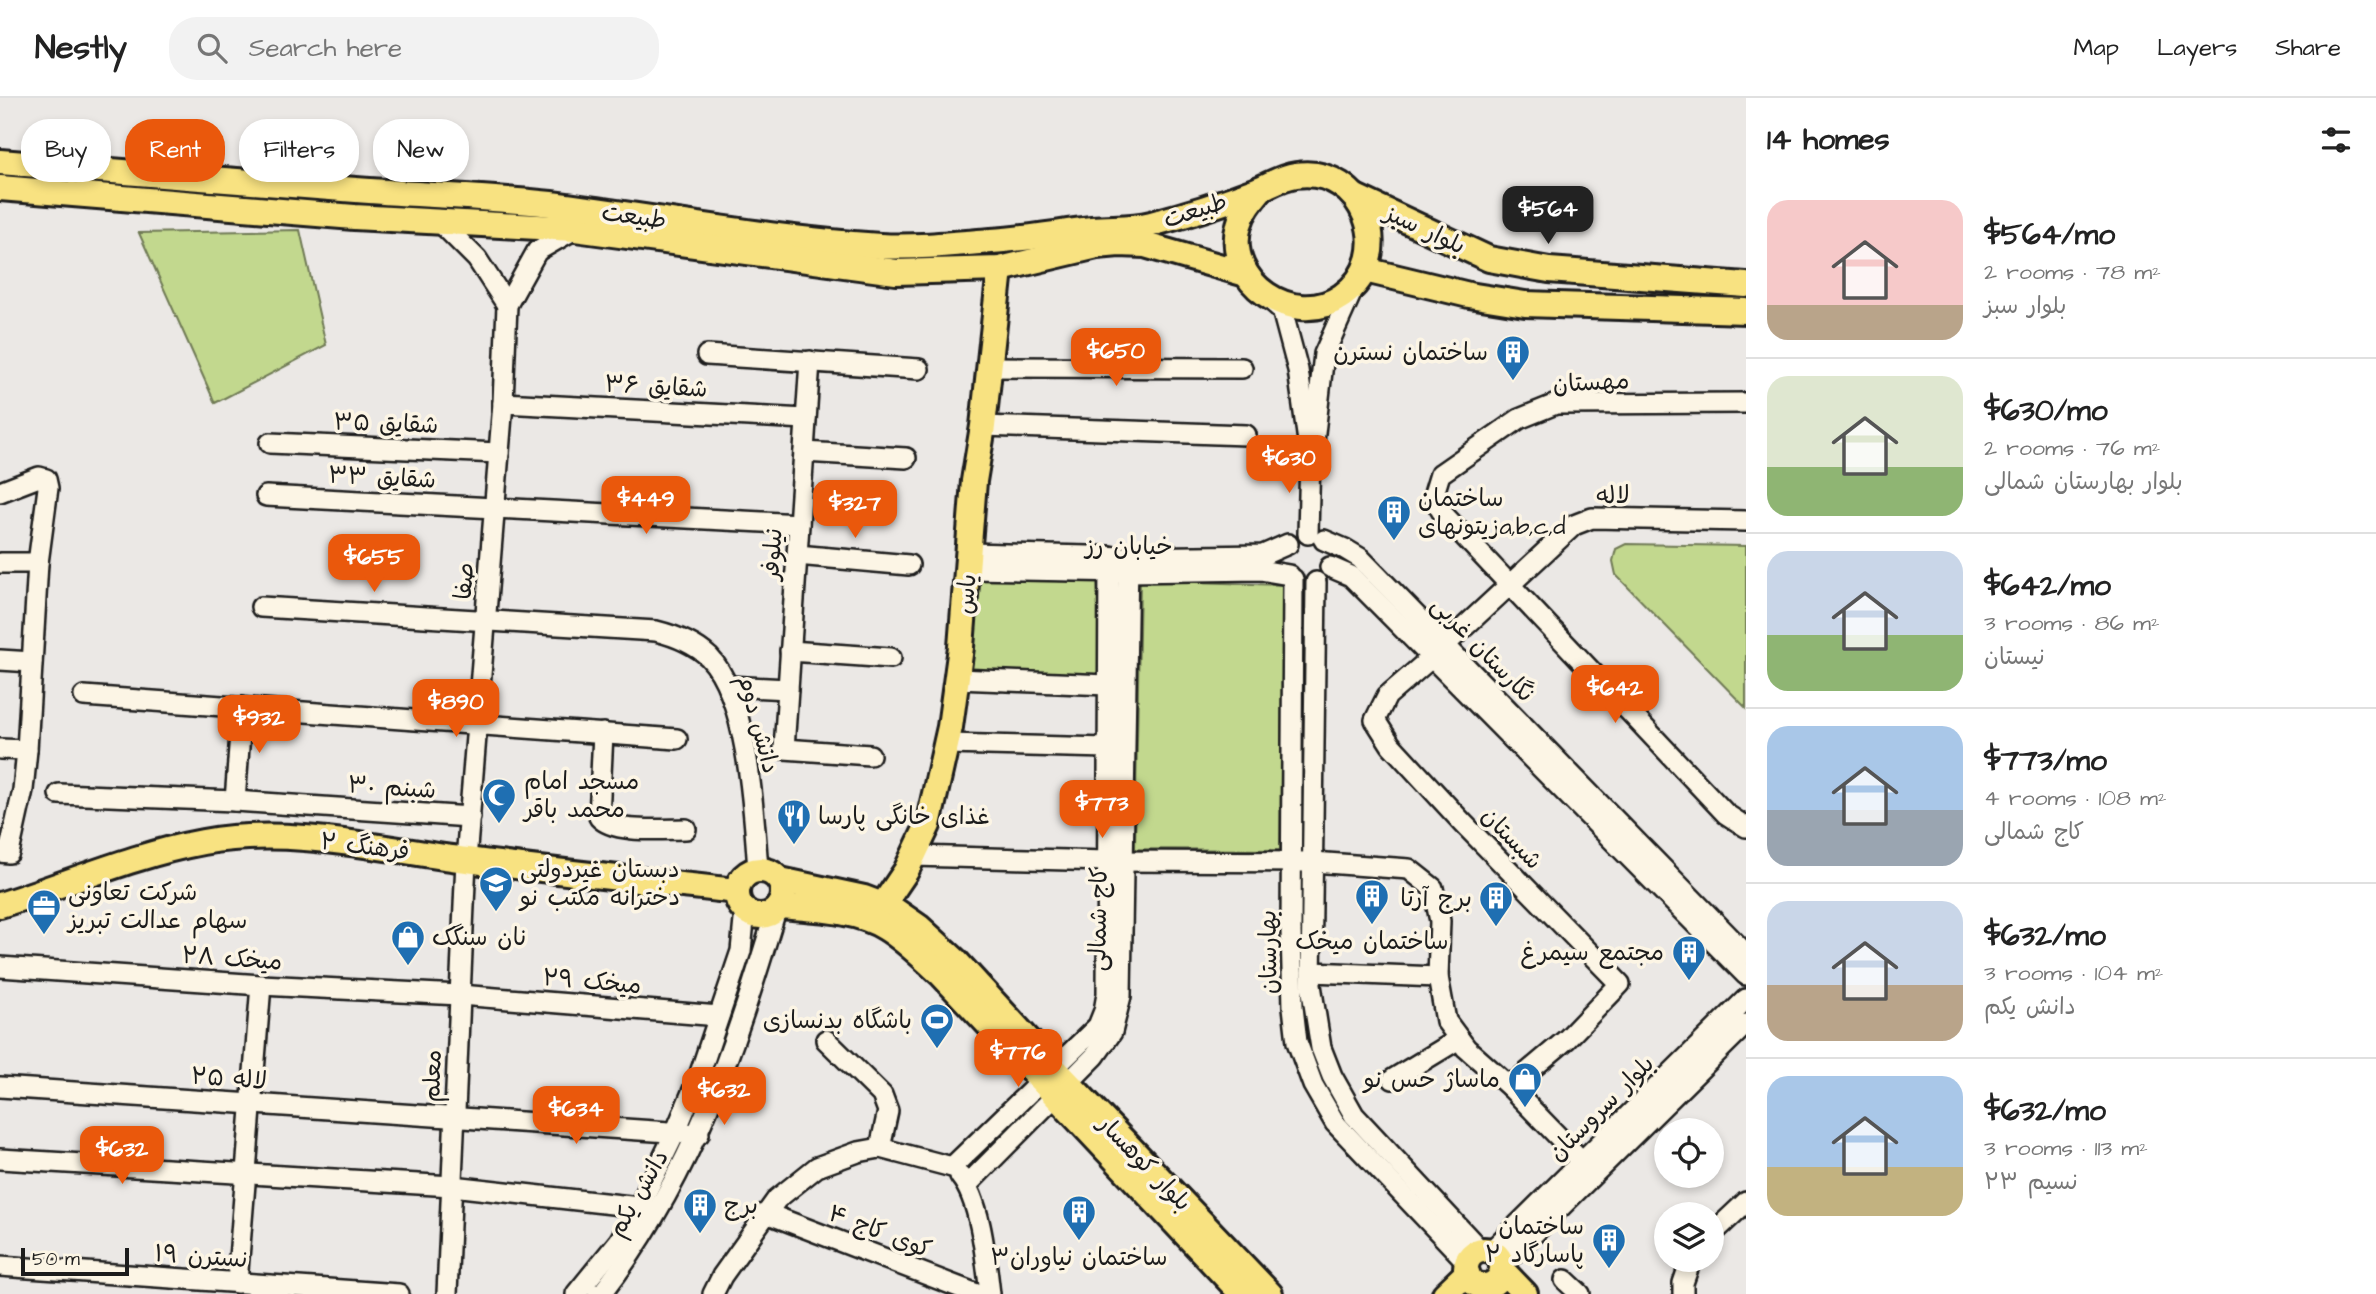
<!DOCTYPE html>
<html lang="en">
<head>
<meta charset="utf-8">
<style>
	:root { --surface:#fff; --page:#f2f2f2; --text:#222; --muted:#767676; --line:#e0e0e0; --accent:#ea580c }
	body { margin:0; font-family:"Architects Daughter","Playpen Sans Arabic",sans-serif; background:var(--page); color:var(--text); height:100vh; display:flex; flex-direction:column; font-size:26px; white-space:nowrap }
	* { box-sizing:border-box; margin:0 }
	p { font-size:23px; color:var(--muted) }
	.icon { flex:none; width:38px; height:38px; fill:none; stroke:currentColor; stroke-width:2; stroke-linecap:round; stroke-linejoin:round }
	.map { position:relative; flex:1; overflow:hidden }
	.panel { display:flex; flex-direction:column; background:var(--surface); width:630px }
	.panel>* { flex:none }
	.hud { position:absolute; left:21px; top:21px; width:665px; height:63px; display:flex; gap:14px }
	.buttons { position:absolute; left:1654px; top:1020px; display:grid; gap:14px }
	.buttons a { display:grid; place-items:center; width:70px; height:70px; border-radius:50%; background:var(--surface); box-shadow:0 4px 10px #0003; font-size:35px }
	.scale { position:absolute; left:21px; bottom:18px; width:108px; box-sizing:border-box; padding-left:7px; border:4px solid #1c1c1c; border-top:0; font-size:19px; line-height:24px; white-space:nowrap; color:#1c1c1c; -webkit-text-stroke:5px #fcf5e5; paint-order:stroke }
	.price { position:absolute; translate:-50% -60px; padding:0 16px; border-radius:14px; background:var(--accent); color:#fff; font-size:23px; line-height:46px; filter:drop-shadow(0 2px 4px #0008) }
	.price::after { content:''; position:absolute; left:50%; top:42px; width:21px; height:16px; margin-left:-10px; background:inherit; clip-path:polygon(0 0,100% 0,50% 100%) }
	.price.on { background:#222; color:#fff }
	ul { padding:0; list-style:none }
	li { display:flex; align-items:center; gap:21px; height:175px; padding:0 21px }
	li+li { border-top:2px solid var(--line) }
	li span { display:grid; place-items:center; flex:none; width:196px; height:140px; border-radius:21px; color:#555 }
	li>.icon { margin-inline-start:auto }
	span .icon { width:84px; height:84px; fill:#fffc; stroke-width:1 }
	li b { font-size:30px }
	h2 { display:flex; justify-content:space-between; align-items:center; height:84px; padding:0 21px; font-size:30px }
	.pill { padding:0 24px; border-radius:28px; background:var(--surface); box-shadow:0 4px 10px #0003; font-size:24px; line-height:63px }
	.pill.on { background:var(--accent); color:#fff }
	header { display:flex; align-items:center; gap:42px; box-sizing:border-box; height:98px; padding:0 35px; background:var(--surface); border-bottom:2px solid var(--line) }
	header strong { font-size:33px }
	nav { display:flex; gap:38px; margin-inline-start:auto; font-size:24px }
	.search { width:490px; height:63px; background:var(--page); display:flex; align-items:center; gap:18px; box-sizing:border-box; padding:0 24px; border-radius:28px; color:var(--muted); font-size:26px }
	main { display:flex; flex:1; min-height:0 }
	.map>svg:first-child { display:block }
	.green { fill:#c2d88e; stroke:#6f7a55; stroke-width:2 }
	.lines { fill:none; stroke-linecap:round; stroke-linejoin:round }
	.minor-casing { stroke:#1c1c1c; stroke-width:24 }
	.major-casing { stroke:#1c1c1c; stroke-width:30 }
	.minor { stroke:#fcf5e5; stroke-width:19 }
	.major { stroke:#f8e281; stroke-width:24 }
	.labels { text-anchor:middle; stroke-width:7; stroke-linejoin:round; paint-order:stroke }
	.street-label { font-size:24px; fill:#1c1c1c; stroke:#fcf5e5 }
	.poi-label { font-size:24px; fill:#1c1c1c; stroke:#fcf5e5; text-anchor:start }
</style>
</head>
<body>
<header>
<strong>Nestly</strong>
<div class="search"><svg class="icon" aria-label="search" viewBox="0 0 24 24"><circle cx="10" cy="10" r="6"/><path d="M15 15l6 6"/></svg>Search here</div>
<nav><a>Map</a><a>Layers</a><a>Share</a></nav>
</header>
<main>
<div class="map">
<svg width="1746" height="1196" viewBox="0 0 1746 1196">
	<rect width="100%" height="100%" fill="#ebe8e5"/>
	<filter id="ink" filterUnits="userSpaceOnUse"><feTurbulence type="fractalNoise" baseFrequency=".0143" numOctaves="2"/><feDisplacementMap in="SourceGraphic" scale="14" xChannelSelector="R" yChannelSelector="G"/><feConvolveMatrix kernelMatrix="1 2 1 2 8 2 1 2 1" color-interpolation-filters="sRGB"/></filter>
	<g filter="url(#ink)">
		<g class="green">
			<polygon points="300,132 326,247 215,305 139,135"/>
			<polygon points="1626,446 1746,448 1746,610 1616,477 1613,463 1616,451"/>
			<polygon points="977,479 1097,482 1101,580 970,571"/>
			<polygon points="1140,482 1283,487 1280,752 1135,751"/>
		</g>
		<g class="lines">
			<g class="minor-casing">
				<g id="minor">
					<polyline points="440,124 477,161 507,207"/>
					<polyline points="1266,198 1282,212 1298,272 1310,358 1308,436"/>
					<polyline points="707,257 919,271"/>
					<polyline points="810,263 784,651 870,657"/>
					<polyline points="989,269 1242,270"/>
					<polyline points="503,305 806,321"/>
					<polyline points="1746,305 1556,306 1519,321 1440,376 1433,399 1444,417 1726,716 1746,729"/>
					<polyline points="983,328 1246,337"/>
					<polyline points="1314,344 1324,256 1354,189"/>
					<polyline points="270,345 499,355"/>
					<polyline points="804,354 906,360"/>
					<polyline points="0,394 39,379 46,381 48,390 38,465 27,652 23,692 9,755 0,754"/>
					<polyline points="266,398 799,426"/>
					<polyline points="1324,442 1345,451 1360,460 1746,856"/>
					<polyline points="970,455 1128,459 1263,457 1288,446"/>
					<polyline points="797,457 909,467"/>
					<polyline points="0,465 38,465"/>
					<polyline points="1330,469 1351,478 1746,877"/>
					<polyline points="968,471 1128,474 1260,472 1289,477"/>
					<polyline points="1293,481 1291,833 1293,909 1297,944 1313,987 1335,1025 1467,1164"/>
					<polyline points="1316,484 1311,887 1321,950 1332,978 1354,1017 1480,1152"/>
					<path d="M261,509L656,533C676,538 694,545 709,559C748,599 754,716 758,772"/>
					<polyline points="790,553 891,560"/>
					<polyline points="0,562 32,564"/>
					<polyline points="957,581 1108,587"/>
					<polyline points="728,588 788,591"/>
					<polyline points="84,598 677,641"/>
					<path d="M603,635L599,719C614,736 663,731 686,731"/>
					<polyline points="947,646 1108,650"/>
					<polyline points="0,651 27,652"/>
					<polyline points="59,696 235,703 470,719"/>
					<polyline points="235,703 242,609"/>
					<polyline points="913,758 1108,763 1313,764 1409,771 1433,790 1440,823 1438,879 1446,923 1466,950 1510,989 1582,1063"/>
					<polyline points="0,869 261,887 460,897 719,918"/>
					<polyline points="1311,874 1438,879"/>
					<polyline points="826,942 882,997 888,1013 880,1050"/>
					<polyline points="1393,981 1459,941"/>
					<polyline points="0,989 699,1036"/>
					<polyline points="1510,989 1567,941 1620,886 1463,725 1391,647 1375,622 1387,598 1431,560 1574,427 1592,420 1746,423"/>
					<polyline points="0,1061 452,1088 639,1109"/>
					<polyline points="952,1069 1098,928 1104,913 1107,896 1109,458"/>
					<path d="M960,1078C981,1103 986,1163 990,1196"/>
					<polyline points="967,1087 1095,958 1112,934 1121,898 1128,459"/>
					<polyline points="766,1115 977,1196"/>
					<polyline points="1712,1136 1746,1104"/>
					<polyline points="1491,1153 1746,901"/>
					<polyline points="1502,1167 1746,926"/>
					<polyline points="0,1168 399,1196"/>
					<polyline points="1565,1182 1580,1196"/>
					<polyline points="237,1185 261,887"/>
					<polyline points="447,1196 466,762 503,305 507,207 537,153 575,131"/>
					<polyline points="576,1196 619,1143 639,1109 675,1035 700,975 741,853 745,812"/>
					<path d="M598,1196L603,1194C693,1077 734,951 776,812"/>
					<polyline points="713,1196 722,1178 777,1101 817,1069 858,1054 880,1050 952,1069"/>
					<polyline points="1683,1196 1683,1185 1691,1162"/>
				</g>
			</g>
			<g class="major-casing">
				<g id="major">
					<path d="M0,64C119,74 237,83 356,92C421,97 487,99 551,106C661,120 770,141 880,148C916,150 955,146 991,143C1025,141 1058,135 1092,131C1111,129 1132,131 1151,126C1186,117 1223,105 1257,92C1270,87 1281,79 1296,77C1364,67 1399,158 1342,198C1294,232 1223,184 1239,127C1243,112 1252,102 1261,91"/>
					<polyline points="0,90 354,119 575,131 896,174 1000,171 1097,148 1119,146 1145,147 1246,176"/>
					<polyline points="1354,98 1489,161 1549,172 1746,187"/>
					<polyline points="1365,172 1469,197 1525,206 1746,213"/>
					<circle cx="760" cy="795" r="23"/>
					<polyline points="780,782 864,800 893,811 919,829 955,862 1054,970 1270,1196"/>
					<path d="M0,807C68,786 133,757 203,744C291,728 380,751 467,762C557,774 647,783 737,793"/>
					<polyline points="883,807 906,773 928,727 950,629 961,549 974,383 983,328 1000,171"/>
					<path d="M779,808C814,811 856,811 886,830C907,843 923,860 941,876L1242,1196"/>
					<circle cx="1484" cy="1170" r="18"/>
					<polyline points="1502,1172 1525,1196"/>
					<polyline points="1445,1196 1467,1175"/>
				</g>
			</g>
			<use href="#minor" class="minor"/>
			<use href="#major" class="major"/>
		</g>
	</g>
	<defs>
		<g id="building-pin" transform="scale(1.75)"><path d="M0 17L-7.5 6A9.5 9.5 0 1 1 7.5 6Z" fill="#1f6fb2" stroke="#fcf5e5"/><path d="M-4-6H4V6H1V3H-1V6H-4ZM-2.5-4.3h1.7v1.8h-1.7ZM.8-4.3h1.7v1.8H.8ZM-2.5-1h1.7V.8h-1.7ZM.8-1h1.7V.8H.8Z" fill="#fff"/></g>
		<g id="mosque-pin" transform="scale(1.75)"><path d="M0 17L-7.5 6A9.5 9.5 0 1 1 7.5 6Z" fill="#1f6fb2" stroke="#fcf5e5"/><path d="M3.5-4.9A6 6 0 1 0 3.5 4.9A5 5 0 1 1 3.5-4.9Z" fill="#fff"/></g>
		<g id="restaurant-pin" transform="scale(1.75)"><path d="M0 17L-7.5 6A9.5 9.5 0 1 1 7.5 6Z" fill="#1f6fb2" stroke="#fcf5e5"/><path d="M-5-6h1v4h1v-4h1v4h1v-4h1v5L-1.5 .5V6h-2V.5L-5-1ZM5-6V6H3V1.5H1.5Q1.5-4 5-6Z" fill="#fff"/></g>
		<g id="school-pin" transform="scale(1.75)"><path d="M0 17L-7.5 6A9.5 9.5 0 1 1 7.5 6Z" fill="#1f6fb2" stroke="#fcf5e5"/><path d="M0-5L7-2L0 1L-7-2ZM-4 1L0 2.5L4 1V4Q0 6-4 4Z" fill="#fff"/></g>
		<g id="office-pin" transform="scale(1.75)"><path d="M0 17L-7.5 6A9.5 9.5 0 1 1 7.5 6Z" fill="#1f6fb2" stroke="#fcf5e5"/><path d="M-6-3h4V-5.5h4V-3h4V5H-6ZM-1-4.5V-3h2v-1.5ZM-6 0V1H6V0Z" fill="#fff"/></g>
		<g id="shop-pin" transform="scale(1.75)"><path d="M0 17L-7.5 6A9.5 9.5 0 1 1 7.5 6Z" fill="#1f6fb2" stroke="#fcf5e5"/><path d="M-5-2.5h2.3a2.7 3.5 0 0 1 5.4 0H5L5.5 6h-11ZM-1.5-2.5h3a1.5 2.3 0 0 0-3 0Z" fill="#fff"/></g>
		<g id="stadium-pin" transform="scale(1.75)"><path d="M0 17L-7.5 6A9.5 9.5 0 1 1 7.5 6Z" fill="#1f6fb2" stroke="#fcf5e5"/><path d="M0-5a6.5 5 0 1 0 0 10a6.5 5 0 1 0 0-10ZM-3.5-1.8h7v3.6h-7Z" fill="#fff"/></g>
	</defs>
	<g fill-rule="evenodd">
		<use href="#building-pin" x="1513" y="254"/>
		<use href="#building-pin" x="1394" y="414"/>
		<use href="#mosque-pin" x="499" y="697"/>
		<use href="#restaurant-pin" x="794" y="718"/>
		<use href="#school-pin" x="496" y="785"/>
		<use href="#building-pin" x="1372" y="798"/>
		<use href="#building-pin" x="1496" y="800"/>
		<use href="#office-pin" x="44" y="808"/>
		<use href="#shop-pin" x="408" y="839"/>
		<use href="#building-pin" x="1689" y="854"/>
		<use href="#stadium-pin" x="937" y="922"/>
		<use href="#shop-pin" x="1525" y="981"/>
		<use href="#building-pin" x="700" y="1107"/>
		<use href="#building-pin" x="1079" y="1114"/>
		<use href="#building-pin" x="1609" y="1142"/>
	</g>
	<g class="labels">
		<g class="street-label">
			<text transform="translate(1195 112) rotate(-18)" y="8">طبیعت</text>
			<text transform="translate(634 118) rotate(8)" y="8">طبیعت</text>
			<text transform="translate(1425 131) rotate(25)" y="8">بلوار سبز</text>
			<text transform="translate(1591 284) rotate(-3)" y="8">مهستان</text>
			<text transform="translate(656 288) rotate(3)" y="8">شقایق ۳۶</text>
			<text transform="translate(386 325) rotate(2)" y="8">شقایق ۳۵</text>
			<text transform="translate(382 379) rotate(3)" y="8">شقایق ۳۳</text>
			<text transform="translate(1613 397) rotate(-2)" y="8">لاله</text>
			<text x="1129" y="456">خیابان رز</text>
			<text transform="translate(772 456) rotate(-86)" y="8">نیلوفر</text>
			<text transform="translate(464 483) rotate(-85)" y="8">صفا</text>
			<text transform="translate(966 496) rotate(-85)" y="8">یاس</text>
			<text transform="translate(1483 551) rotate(46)" y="8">نگارستان غربی</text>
			<text transform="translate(759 626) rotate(75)" y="8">دانش دوم</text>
			<text transform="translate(392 689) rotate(4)" y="8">شبنم ۳۰</text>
			<text transform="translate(1512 740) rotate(46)" y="8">شبستان</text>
			<text transform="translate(365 748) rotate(7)" y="8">فرهنگ ۲</text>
			<text transform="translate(1098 821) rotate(-89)" y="8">کاج شمالی</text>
			<text transform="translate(1268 854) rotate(-91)" y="8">بهارستان</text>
			<text transform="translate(232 860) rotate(4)" y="8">میخک ۲۸</text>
			<text transform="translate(592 883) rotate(5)" y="8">میخک ۲۹</text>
			<text transform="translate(432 978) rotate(-88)" y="8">معلم</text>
			<text transform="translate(229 980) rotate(4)" y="8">لاله ۲۵</text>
			<text transform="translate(1601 1010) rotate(-45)" y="8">بلوار سروستان</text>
			<text transform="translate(1145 1065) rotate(46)" y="8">بلوار کوهسار</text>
			<text transform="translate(638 1095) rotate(-60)" y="8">دانش یکم</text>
			<text transform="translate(880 1133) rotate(21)" y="8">کوی کاج ۴</text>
			<text transform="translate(201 1158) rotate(4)" y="8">نسترن ۱۹</text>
		</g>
		<g class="poi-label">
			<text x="1488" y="262" text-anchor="end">ساختمان نسترن</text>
			<text x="1418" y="408">ساختمان<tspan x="1418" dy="28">زیتونهایa,b,c,d</tspan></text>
			<text x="524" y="691">مسجد امام<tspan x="524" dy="28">محمد باقر</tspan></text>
			<text x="818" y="726">غذای خانگی پارسا</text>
			<text x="520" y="779">دبستان غیردولتی<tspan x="520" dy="28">دخترانه مکتب نو</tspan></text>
			<text x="68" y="802">شرکت تعاونی<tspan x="68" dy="28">سهام عدالت تبریز</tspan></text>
			<text x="1472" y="808" text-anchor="end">برج آرتا</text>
			<text x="432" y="847">نان سنگک</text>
			<text x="1372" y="851" text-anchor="middle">ساختمان میخک</text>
			<text x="1664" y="862" text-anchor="end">مجتمع سیمرغ</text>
			<text x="912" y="930" text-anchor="end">باشگاه بدنسازی</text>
			<text x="1500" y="989" text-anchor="end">ماساژ حس نو</text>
			<text x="724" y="1115">برج</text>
			<text x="1584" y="1136" text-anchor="end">ساختمان<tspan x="1584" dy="28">پاسارگاد ۲</tspan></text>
			<text x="1079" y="1167" text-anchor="middle">ساختمان نیاوران۳</text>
		</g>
	</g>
</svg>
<div class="buttons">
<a><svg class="icon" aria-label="locate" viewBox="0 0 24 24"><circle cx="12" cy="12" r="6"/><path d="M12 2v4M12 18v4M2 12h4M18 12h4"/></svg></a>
<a><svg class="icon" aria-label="layers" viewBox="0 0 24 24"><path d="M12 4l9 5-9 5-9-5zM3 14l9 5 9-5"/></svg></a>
</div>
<div class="scale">50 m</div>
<b class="price on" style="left:1548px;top:148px">$564</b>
<b class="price" style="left:1116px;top:290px">$650</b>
<b class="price" style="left:1289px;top:397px">$630</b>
<b class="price" style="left:646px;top:438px">$449</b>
<b class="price" style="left:855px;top:442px">$327</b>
<b class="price" style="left:374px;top:496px">$655</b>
<b class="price" style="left:1615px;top:627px">$642</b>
<b class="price" style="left:456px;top:641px">$890</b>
<b class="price" style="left:259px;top:657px">$932</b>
<b class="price" style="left:1102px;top:742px">$773</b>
<b class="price" style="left:1018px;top:991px">$776</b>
<b class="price" style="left:724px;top:1029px">$632</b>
<b class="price" style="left:576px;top:1048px">$634</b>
<b class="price" style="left:122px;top:1088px">$632</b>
<div class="hud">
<a class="pill">Buy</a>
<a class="pill on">Rent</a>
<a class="pill">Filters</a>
<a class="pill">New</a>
</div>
</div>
<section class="panel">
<h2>14 homes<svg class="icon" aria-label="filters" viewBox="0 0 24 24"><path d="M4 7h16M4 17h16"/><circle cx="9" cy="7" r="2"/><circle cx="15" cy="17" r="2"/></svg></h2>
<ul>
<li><span style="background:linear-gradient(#f6c9c9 75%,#b9a48a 0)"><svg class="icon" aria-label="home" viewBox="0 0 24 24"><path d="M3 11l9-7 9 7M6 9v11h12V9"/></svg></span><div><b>$564/mo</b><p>2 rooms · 78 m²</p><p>بلوار سبز</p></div></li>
<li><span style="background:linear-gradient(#dfe7d0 65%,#8fb573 0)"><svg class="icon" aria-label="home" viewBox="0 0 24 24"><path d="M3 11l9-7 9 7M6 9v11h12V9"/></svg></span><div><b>$630/mo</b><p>2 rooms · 76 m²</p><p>بلوار بهارستان شمالی</p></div></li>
<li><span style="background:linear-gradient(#c9d6e8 60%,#8fb573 0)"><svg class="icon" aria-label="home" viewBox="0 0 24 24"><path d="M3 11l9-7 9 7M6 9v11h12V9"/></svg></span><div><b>$642/mo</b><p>3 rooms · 86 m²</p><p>نیستان</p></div></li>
<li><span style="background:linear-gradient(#a9c7e8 60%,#9aa5b1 0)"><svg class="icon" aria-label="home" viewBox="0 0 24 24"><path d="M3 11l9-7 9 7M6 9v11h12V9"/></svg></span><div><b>$773/mo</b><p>4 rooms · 108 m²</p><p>کاج شمالی</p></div></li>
<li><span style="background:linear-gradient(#c9d6e8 60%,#b9a48a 0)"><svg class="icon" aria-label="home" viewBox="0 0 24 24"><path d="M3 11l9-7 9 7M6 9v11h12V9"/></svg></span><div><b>$632/mo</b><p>3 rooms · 104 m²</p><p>دانش یکم</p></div></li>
<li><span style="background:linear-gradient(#a9c7e8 65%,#c2b280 0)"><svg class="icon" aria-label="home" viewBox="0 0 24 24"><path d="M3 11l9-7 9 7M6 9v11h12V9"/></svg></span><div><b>$632/mo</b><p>3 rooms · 113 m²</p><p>نسیم ۲۳</p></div></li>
</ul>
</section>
</main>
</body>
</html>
